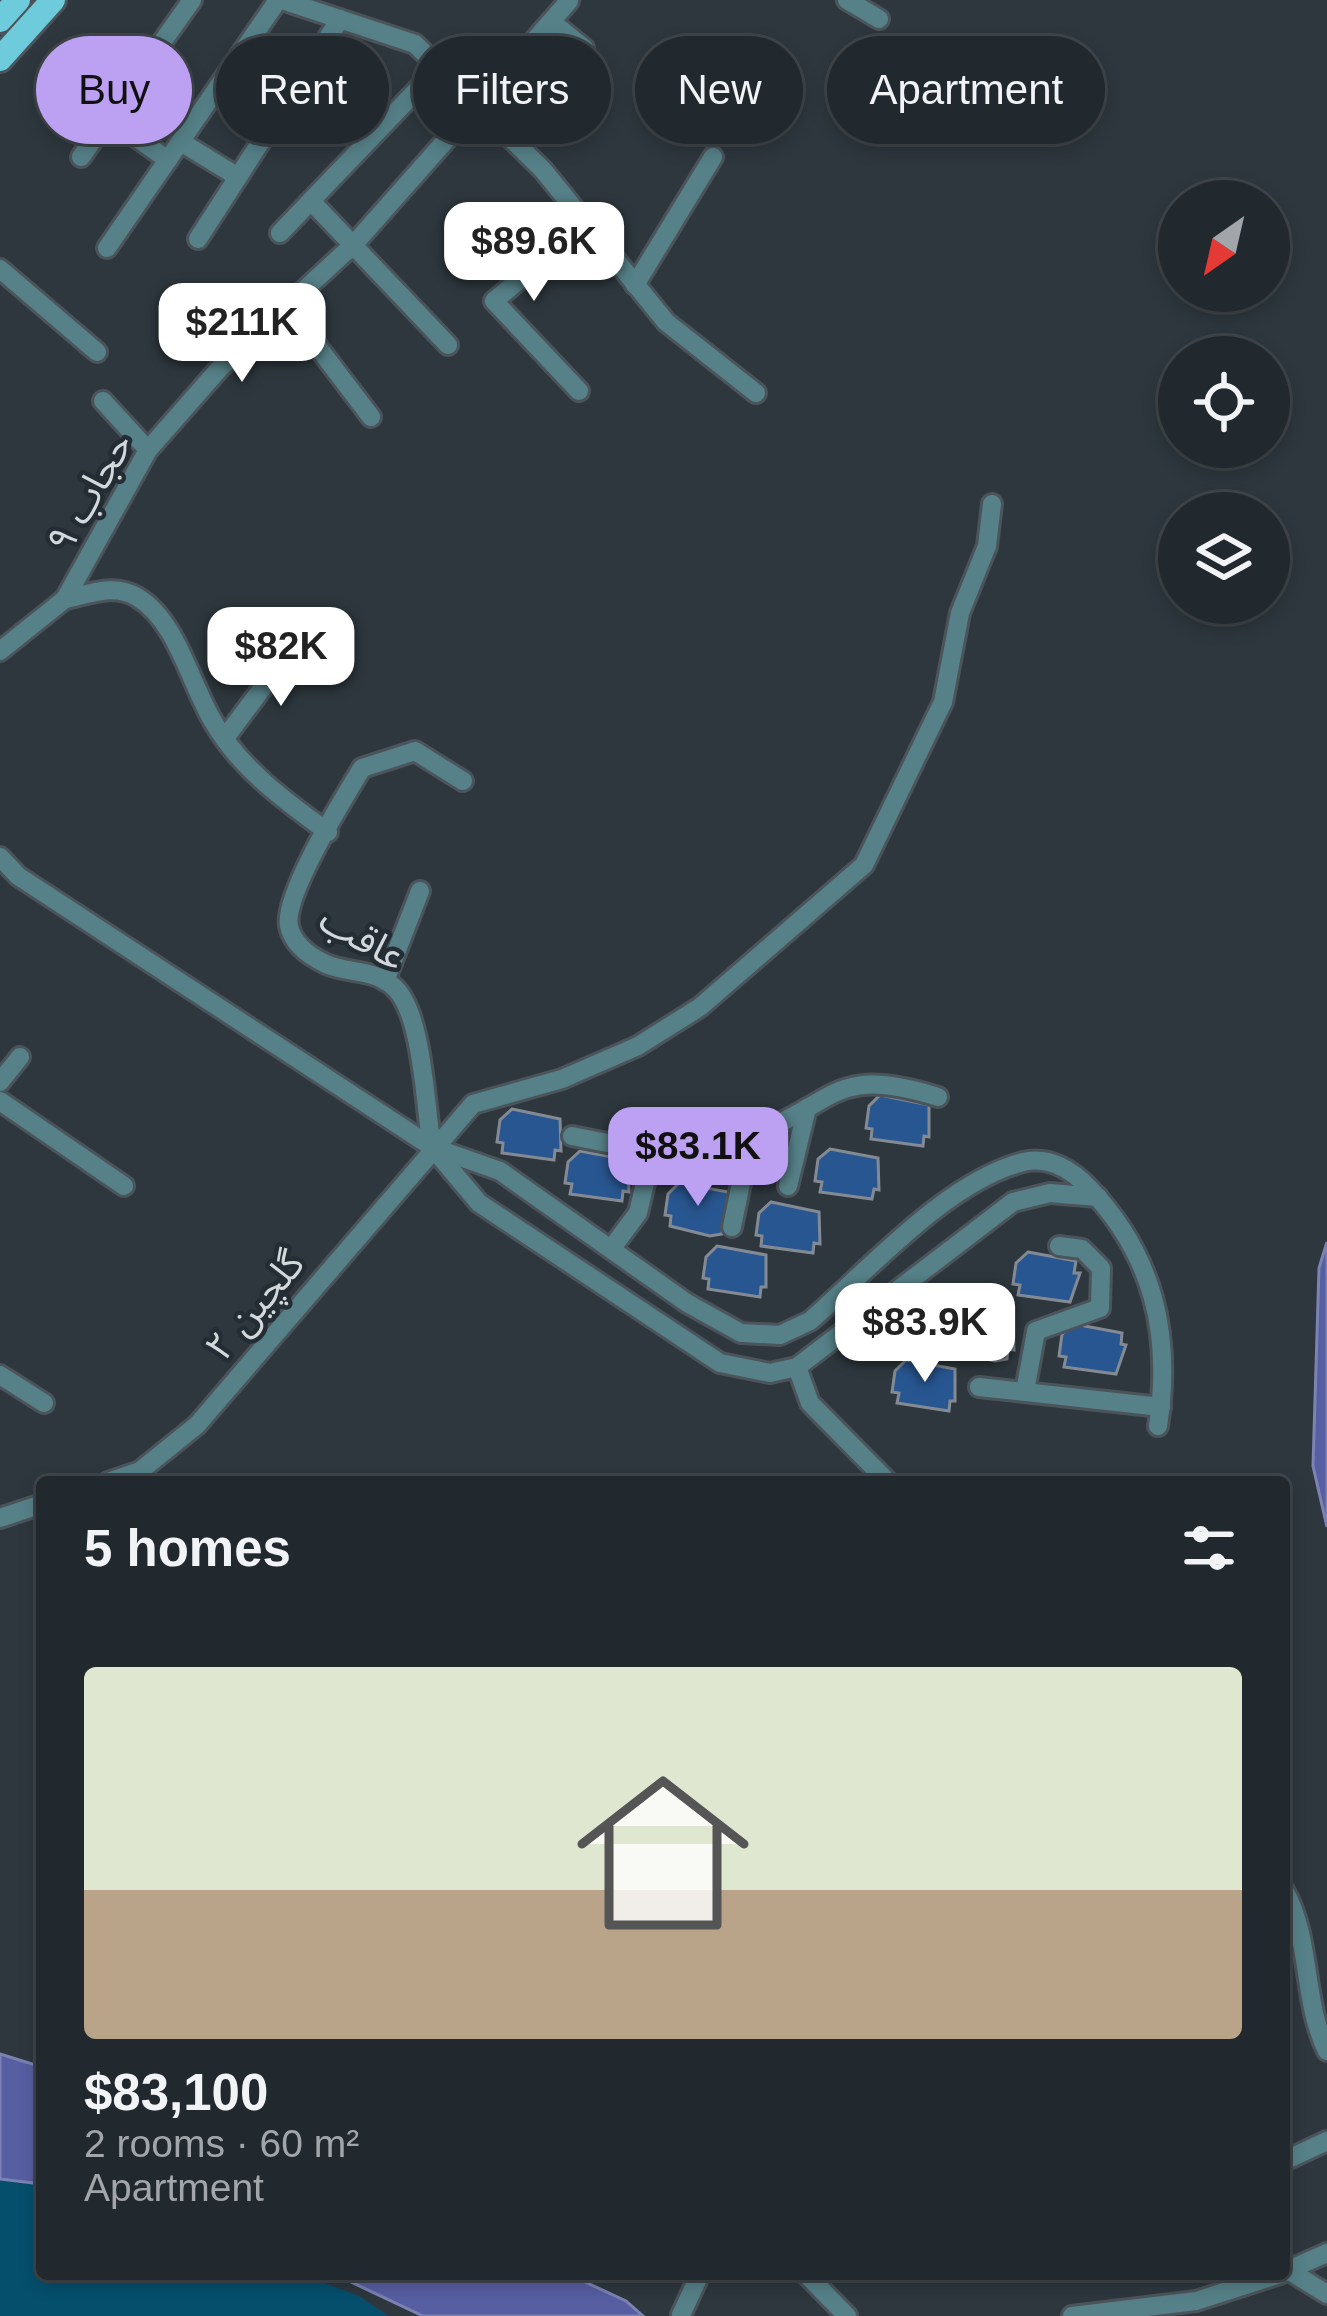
<!DOCTYPE html>
<html lang="en">
<head>
<meta charset="utf-8">
<style>
	:root { --surface:#22292e; --page:#2a3136; --text:#f1f3f6; --muted:#a2a6aa; --line:#3f454a; --accent:#bca0f2 }
	body { margin:0; font-family:Arial,"Noto Sans Arabic",sans-serif; background:var(--page); color:var(--text); height:100vh; display:flex; flex-direction:column; font-size:45px; white-space:nowrap }
	* { box-sizing:border-box; margin:0 }
	p { font-size:39px; color:var(--muted) }
	.icon { flex:none; width:66px; height:66px; fill:none; stroke:currentColor; stroke-width:2; stroke-linecap:round; stroke-linejoin:round }
	.map { position:relative; flex:1; overflow:hidden }
	.panel { position:absolute; left:36px; top:1476px; width:1254px; height:804px; display:flex; flex-direction:column; background:var(--surface); border-radius:12px; box-shadow:0 6px 18px #0003,0 0 0 3px var(--line) }
	.panel>* { flex:none }
	.top-card { position:absolute; left:36px; top:36px; width:1257px; height:108px; display:flex; gap:24px }
	.needle { width:78px; rotate:214deg }
	.buttons { position:absolute; left:1158px; top:180px; display:grid; gap:24px }
	.buttons a { display:grid; place-items:center; width:132px; height:132px; border-radius:50%; background:var(--surface); box-shadow:0 6px 18px #0003,0 0 0 3px var(--line); font-size:60px }
	.price { position:absolute; translate:-50% -102px; padding:0 27px; border-radius:24px; background:#fff; color:#222; font-size:39px; line-height:78px; filter:drop-shadow(0 3px 6px #0008) }
	.price::after { content:''; position:absolute; left:50%; top:72px; width:36px; height:27px; margin-left:-18px; background:inherit; clip-path:polygon(0 0,100% 0,50% 100%) }
	.price.selected { background:var(--accent); color:#111 }
	ul { padding:0; list-style:none }
	li { display:grid; align-content:center; gap:24px; height:636px; padding:0 48px }
	li+li { border-top:3px solid var(--line) }
	li span { display:grid; place-items:center; height:372px; border-radius:12px; color:#555 }
	li>.icon { margin-inline-start:auto }
	span .icon { width:216px; height:216px; fill:#fffc; stroke-width:1 }
	li b { font-size:51px }
	h2 { display:flex; justify-content:space-between; align-items:center; height:144px; padding:0 48px; font-size:51px }
	.chip { padding:0 42px; border-radius:54px; background:var(--surface); box-shadow:0 6px 18px #0003,0 0 0 3px var(--line); font-size:42px; line-height:108px }
	.chip.selected { background:var(--accent); color:#111 }
	.map>svg:first-child { display:block }
	.green { fill:#054f6d }
	.water { fill:#575ea2; stroke:#7c83b3; stroke-width:3 }
	.building { fill:#285690; stroke:#838a94; stroke-width:3 }
	.lines { fill:none; stroke-linecap:round; stroke-linejoin:round }
	.minor-casing { stroke:#4b545a; stroke-width:24 }
	.major-casing { stroke:#4b545a; stroke-width:30 }
	.minor { stroke:#568188; stroke-width:18 }
	.major { stroke:#6ecbdc; stroke-width:24 }
	.labels { text-anchor:middle; stroke-width:9; stroke-linejoin:round; paint-order:stroke }
	.street-label { font-size:39px; fill:#d2d8dc; stroke:#232d33 }
</style>
</head>
<body>
<div class="map">
<svg width="1327" height="2316" viewBox="0 0 1327 2316">
	<rect width="100%" height="100%" fill="#2d373d"/>
	<polygon class="green" points="0,2167 42,2172 42,2274 301,2274 359,2296 389,2316 0,2316"/>
	<g class="water">
		<polygon points="1327,1242 1327,1527 1313,1466 1319,1268"/>
		<polygon points="0,2054 42,2067 42,2184 0,2179"/>
		<polygon points="334,2274 568,2274 626,2301 643,2316 423,2316"/>
	</g>
	<g class="building">
		<polygon points="880,1095 929,1105 929,1137 924,1136 923,1146 871,1139 872,1129 866,1128 869,1106"/>
		<polygon points="512,1109 560,1119 561,1151 555,1150 554,1160 502,1153 503,1143 497,1142 500,1120"/>
		<polygon points="830,1149 878,1158 879,1190 874,1189 872,1199 820,1192 822,1182 815,1181 818,1159"/>
		<polygon points="580,1151 628,1160 629,1192 623,1191 622,1201 570,1194 572,1184 565,1183 568,1162"/>
		<polygon points="679,1183 728,1192 729,1224 723,1224 722,1234 710,1236 670,1226 671,1216 665,1215 668,1194"/>
		<polygon points="771,1202 819,1212 820,1244 814,1243 813,1253 761,1246 762,1236 756,1235 759,1213"/>
		<polygon points="717,1246 766,1255 766,1287 761,1287 760,1297 708,1289 709,1279 703,1278 706,1257"/>
		<polygon points="1028,1252 1076,1261 1074,1273 1080,1273 1070,1302 1018,1295 1020,1285 1013,1284 1016,1263"/>
		<polygon points="964,1308 1013,1317 1014,1350 1008,1349 1007,1359 995,1361 955,1352 956,1342 950,1341 953,1319"/>
		<polygon points="1074,1324 1122,1333 1121,1344 1126,1345 1116,1374 1064,1367 1066,1357 1059,1356 1062,1334"/>
		<polygon points="906,1360 955,1369 955,1401 950,1401 949,1411 897,1403 899,1393 892,1392 895,1371"/>
	</g>
	<g class="lines">
		<g class="minor-casing">
			<g id="minor">
				<polyline points="282,0 415,44 543,170 666,322 756,393"/>
				<polyline points="847,0 879,19"/>
				<polyline points="553,23 584,48"/>
				<polyline points="109,118 168,160"/>
				<polyline points="181,142 238,177"/>
				<polyline points="81,157 192,0"/>
				<polyline points="311,201 448,345"/>
				<polyline points="280,233 439,67"/>
				<polyline points="198,239 340,19"/>
				<polyline points="107,248 278,0"/>
				<polyline points="0,269 97,352"/>
				<polyline points="635,285 713,157"/>
				<polyline points="286,305 371,417"/>
				<polyline points="579,391 494,301 587,223"/>
				<polyline points="103,401 148,450"/>
				<path d="M65,599C90,594 114,583 137,597C177,620 191,686 214,723C240,768 286,802 328,832"/>
				<polyline points="0,651 65,599 148,450 219,369 355,243 569,1"/>
				<polyline points="225,738 293,647"/>
				<polyline points="0,857 18,876 432,1147 479,1203 720,1363 770,1373 797,1367 1013,1202 1050,1193 1098,1197"/>
				<polyline points="385,981 420,891"/>
				<polyline points="0,1082 20,1057"/>
				<polyline points="0,1101 124,1186"/>
				<path d="M572,1136C638,1150 681,1157 747,1136C838,1106 829,1063 938,1097"/>
				<path d="M432,1147L500,1171L687,1303L741,1333L780,1335L810,1321C870,1269 946,1182 1023,1162C1049,1156 1072,1170 1089,1188C1153,1255 1172,1333 1158,1426"/>
				<path d="M432,1147C425,1107 423,1015 395,988C375,968 348,974 326,964C309,956 293,945 289,926C283,895 344,798 362,768L415,751L463,781"/>
				<polyline points="788,1186 807,1108"/>
				<polyline points="732,1227 751,1134"/>
				<polyline points="611,1249 638,1213 652,1153"/>
				<polyline points="797,1367 810,1403 888,1482"/>
				<polyline points="0,1375 44,1403"/>
				<polyline points="979,1387 1161,1407"/>
				<polyline points="1025,1391 1036,1331 1100,1308 1101,1268 1082,1249 1059,1246"/>
				<polyline points="108,1482 140,1471 197,1425 473,1104 562,1079 638,1046 700,1007 864,865 943,702 960,613 987,546 992,504"/>
				<polyline points="0,1518 42,1504"/>
				<path d="M1284,1890C1312,1940 1302,2000 1327,2051"/>
				<polyline points="1284,2161 1327,2141"/>
				<polyline points="1288,2270 1327,2294"/>
				<polyline points="1284,2272 1327,2253"/>
				<polyline points="806,2274 847,2316"/>
				<polyline points="681,2315 700,2274"/>
				<polyline points="1072,2316 1196,2301 1280,2274"/>
			</g>
		</g>
		<g class="major-casing">
			<g id="major">
				<polyline points="0,20 18,0"/>
				<polyline points="0,59 53,0"/>
			</g>
		</g>
		<use href="#minor" class="minor"/>
		<use href="#major" class="major"/>
	</g>
	<g class="labels">
		<g class="street-label">
			<text transform="translate(89 492) rotate(-60)" y="14">حجاب ۹</text>
			<text transform="translate(363 937) rotate(29)" y="14">عاقب</text>
			<text transform="translate(254 1305) rotate(-50)" y="14">گلچین ۲</text>
		</g>
	</g>
</svg>
<div class="buttons">
<a><svg class="needle" viewBox="-14 -14 28 28"><path d="M0-13l5 13h-10z" fill="#e53935"/><path d="M0 13l5-13h-10z" fill="#a2a6aa"/></svg></a>
<a><svg class="icon" aria-label="locate" viewBox="0 0 24 24"><circle cx="12" cy="12" r="6"/><path d="M12 2v4M12 18v4M2 12h4M18 12h4"/></svg></a>
<a><svg class="icon" aria-label="layers" viewBox="0 0 24 24"><path d="M12 4l9 5-9 5-9-5zM3 14l9 5 9-5"/></svg></a>
</div>
<b class="price" style="left:534px;top:304px">$89.6K</b>
<b class="price" style="left:242px;top:385px">$211K</b>
<b class="price" style="left:281px;top:709px">$82K</b>
<b class="price selected" style="left:698px;top:1209px">$83.1K</b>
<b class="price" style="left:925px;top:1385px">$83.9K</b>
<div class="top-card">
<a class="chip selected">Buy</a>
<a class="chip">Rent</a>
<a class="chip">Filters</a>
<a class="chip">New</a>
<a class="chip">Apartment</a>
</div>
<section class="panel">
<h2>5 homes<svg class="icon" aria-label="filters" viewBox="0 0 24 24"><path d="M4 7h16M4 17h16"/><circle cx="9" cy="7" r="2"/><circle cx="15" cy="17" r="2"/></svg></h2>
<ul>
<li><span style="background:linear-gradient(#dfe7d0 60%,#b9a48a 0)"><svg class="icon" aria-label="home" viewBox="0 0 24 24"><path d="M3 11l9-7 9 7M6 9v11h12V9"/></svg></span><div><b>$83,100</b><p>2 rooms · 60 m²</p><p>Apartment</p></div></li>
</ul>
</section>
</div>
</body>
</html>
